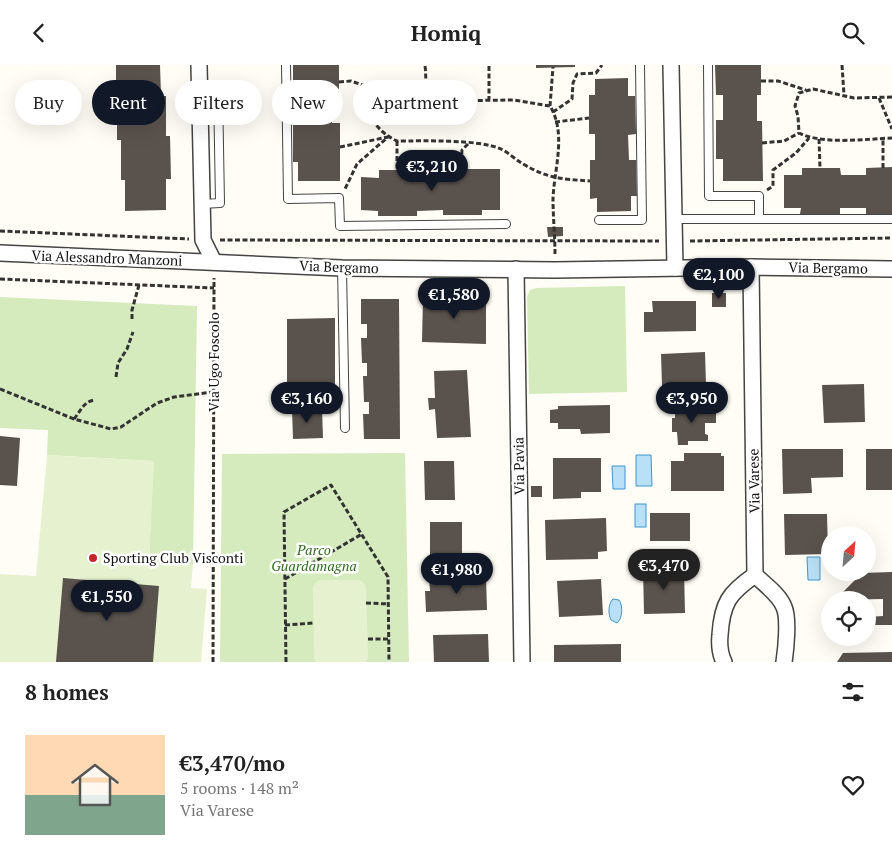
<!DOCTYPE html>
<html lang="en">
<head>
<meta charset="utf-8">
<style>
	:root { --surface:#fff; --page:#f6f6f6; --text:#222; --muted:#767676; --line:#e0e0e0; --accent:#111827 }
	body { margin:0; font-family:"PT Serif",serif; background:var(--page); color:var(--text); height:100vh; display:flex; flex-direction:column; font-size:19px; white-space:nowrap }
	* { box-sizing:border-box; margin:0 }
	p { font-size:16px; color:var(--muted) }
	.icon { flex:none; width:28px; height:28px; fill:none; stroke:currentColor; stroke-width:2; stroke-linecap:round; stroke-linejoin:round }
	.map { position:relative; height:597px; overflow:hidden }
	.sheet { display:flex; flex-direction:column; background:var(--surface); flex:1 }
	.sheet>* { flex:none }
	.guide { position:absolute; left:15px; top:15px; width:500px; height:45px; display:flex; gap:10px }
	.needle { width:32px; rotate:26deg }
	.buttons { position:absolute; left:821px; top:461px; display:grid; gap:10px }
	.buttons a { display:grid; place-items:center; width:55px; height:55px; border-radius:50%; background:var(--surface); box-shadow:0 5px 20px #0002; font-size:25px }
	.price { position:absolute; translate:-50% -42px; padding:0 11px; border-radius:18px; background:var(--accent); color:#fff; font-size:16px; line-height:32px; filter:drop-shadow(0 1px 2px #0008) }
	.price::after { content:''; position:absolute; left:50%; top:30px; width:15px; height:11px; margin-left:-8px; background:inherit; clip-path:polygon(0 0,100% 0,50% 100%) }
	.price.selected { background:#222; color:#fff }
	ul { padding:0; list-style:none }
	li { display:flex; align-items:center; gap:15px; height:125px; padding:0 25px }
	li+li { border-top:1px solid var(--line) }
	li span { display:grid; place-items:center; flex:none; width:140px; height:100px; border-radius:0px; color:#555 }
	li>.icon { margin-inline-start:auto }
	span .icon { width:60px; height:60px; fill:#fffc; stroke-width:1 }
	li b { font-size:21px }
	h2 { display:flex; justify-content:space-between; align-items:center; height:60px; padding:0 25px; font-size:21px }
	.chip { padding:0 18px; border-radius:22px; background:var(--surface); box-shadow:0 5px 20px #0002; font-size:18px; line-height:45px }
	.chip.selected { background:var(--accent); color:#fff }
	header { display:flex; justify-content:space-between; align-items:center; height:65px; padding:0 25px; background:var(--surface); font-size:22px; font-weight:800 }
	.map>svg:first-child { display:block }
	.green { fill:#d5ebbd }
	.pitch { fill:#e6f2cf }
	.water { fill:#b9e0f7; stroke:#3f96cf }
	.building { fill:#5a524d }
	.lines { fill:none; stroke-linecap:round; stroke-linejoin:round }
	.service-casing { stroke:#444; stroke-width:10 }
	.minor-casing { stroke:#444; stroke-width:18 }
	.path { stroke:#333; stroke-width:3; stroke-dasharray:5 2.5; stroke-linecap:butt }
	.service { stroke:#fff; stroke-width:8 }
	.minor { stroke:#fff; stroke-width:15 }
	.poi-dot { fill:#c4262e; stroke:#fff; stroke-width:2 }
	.labels { text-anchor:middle; stroke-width:5; stroke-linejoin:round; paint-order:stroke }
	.street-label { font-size:14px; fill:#111; stroke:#fff }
	.park-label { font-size:14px; font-style:italic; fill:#2f6b1f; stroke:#fff }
	.poi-label { font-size:14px; fill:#111; stroke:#fff; text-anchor:start }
</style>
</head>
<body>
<header><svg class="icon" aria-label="back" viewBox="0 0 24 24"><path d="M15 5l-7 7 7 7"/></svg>Homiq<svg class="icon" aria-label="search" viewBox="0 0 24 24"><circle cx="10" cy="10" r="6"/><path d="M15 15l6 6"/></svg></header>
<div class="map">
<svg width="892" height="597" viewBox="0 0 892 597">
	<rect width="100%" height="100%" fill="#fffdf5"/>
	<g class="green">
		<polygon points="625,221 627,327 529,329 527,232 530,225 537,223"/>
		<polygon points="0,232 197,241 193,500 149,497 153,396 47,390 48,365 0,363"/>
		<polygon points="405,388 409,597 220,597 222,389"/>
	</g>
	<g class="pitch">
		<polygon points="47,390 154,396 149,497 193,500 191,523 207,524 201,597 0,597 0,509 36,511"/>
		<polygon points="320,515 360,515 364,518 366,522 368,592 366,597 316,597 314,592 313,521 315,518"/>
	</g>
	<g class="water">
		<polygon points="636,390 651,390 652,421 636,421"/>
		<polygon points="612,401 625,401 625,424 613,424"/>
		<rect x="635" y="439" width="11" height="23"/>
		<polygon points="807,492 820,492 820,515 808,515"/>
		<path d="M613,534L619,535C623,540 623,553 617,558L611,555C608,549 608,539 613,534Z"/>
	</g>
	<g class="building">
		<polygon points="116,0 160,0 161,31 166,31 166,71 170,71 171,114 166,114 166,145 125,146 125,115 121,115 121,75 117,75 117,52 114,52 114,33 116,33"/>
		<polygon points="293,0 339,0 339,33 332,33 332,58 340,58 340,116 298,116 298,97 293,97 293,58 299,58 298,32 293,32"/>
		<polygon points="536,0 575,0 575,2 536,3"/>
		<polygon points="715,0 761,0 761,30 757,30 757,56 762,56 763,116 723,116 723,94 716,94 716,55 723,55 723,30 716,30"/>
		<polygon points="628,13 628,31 635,31 636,69 628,70 629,95 636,95 637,131 631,131 631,146 597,147 597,133 590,134 590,95 595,95 595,69 589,69 589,30 595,30 595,14"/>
		<polygon points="892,102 892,149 866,149 866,143 840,143 840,149 800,149 801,143 784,143 784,110 802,110 802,103 840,103 841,110 866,110 866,103"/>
		<polygon points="443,104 500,104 500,145 482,145 482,150 443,150 443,145 417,146 417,151 378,151 378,146 361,145 361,112 379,113 379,105 417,105 417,112 443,112"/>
		<polygon points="547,162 563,162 563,171 548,172"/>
		<rect x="712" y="228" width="14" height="14"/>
		<polygon points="423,232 486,233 486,279 422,277"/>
		<polygon points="361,234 399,234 400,374 364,374 363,349 369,349 369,337 364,337 363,311 367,311 367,298 362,298 361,273 367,273 367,259 361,259"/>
		<polygon points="652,236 696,236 696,266 644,267 644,247 653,247"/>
		<polygon points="335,253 335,332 287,332 287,254"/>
		<polygon points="705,287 706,320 662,321 661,289"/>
		<polygon points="467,305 471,372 437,373 435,344 429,345 428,333 435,333 434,306"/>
		<polygon points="864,319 865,357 824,358 822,320"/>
		<polygon points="610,340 610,368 581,369 580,364 558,364 558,358 550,358 550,345 558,344 558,341"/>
		<polygon points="675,342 716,343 716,358 705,358 705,369 708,370 708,376 688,376 688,380 678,380 677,367 672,367 672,353 675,353"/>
		<polygon points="292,344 322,344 323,373 293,374"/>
		<polygon points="0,371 20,373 17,421 0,420"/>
		<polygon points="782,384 843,384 843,412 811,413 812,428 783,429"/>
		<rect x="866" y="384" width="26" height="41"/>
		<polygon points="684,388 721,388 721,391 724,391 724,426 671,426 671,396 684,396"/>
		<polygon points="553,393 601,393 601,427 581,427 581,433 553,434"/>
		<polygon points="424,396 454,396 455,435 425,435"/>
		<rect x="531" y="421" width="11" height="11"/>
		<rect x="650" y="448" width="40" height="28"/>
		<polygon points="784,449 827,449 828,489 785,490"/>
		<polygon points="606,453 607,486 598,487 598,494 546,495 545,455"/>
		<rect x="430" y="457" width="32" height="34"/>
		<polygon points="674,502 674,505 684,504 685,548 644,549 643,503"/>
		<polygon points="892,507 892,560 868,560 868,552 883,551 883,534 835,535 862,508"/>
		<polygon points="486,512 487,545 426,547 425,526 430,526 429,513"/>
		<polygon points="63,513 159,521 153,597 56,597"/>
		<polygon points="601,514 603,550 559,552 557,516"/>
		<polygon points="488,569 489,597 434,597 433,570"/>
		<polygon points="621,579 621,597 554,597 554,580"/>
		<polygon points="892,587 892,597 837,597 843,588"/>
	</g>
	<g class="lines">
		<g class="service-casing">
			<g id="service">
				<polyline points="286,0 288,134 339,133 340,161 506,159"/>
				<polyline points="708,0 709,131 759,131 759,154"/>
				<polyline points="199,24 218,24 220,138 202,139"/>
				<polyline points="673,154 892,154"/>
				<polyline points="599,155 642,155 640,0"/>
				<polyline points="342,203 345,363"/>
			</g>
		</g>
		<g class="minor-casing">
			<g id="minor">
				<polyline points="199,0 203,175 214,197"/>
				<polyline points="671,0 675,203"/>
				<polyline points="0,188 342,203 555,205 751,202 892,204"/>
				<polyline points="751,202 755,510"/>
				<polyline points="516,204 522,597"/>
				<path d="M755,510C764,519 779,529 784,542C789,553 786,584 784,597"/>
				<path d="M724,597C720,589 719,580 720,570C722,538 729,528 755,510"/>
			</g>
		</g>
		<g class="path">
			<polyline points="842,0 844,30"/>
			<path d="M425,1C427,14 423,26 434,36"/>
			<polyline points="489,1 489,34"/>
			<polyline points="761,16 778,16 806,25"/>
			<polyline points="339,17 351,16 382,27"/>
			<path d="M892,32L854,33L813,24L799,28L795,41L798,51L799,68C823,80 866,74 892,73"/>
			<polyline points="879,33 892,64"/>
			<polyline points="550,41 553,2"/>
			<polyline points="553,47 572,34 573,18 577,9 596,8 602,0"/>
			<polyline points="555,57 589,53"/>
			<polyline points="819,74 820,103"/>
			<polyline points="397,76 397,105"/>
			<polyline points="762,78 784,76 799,68"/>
			<polyline points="340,82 388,72 357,99 345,124"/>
			<polyline points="883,103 883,73"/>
			<polyline points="461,104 462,85 468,79"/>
			<polyline points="767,125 773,121 773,105 796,88 809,73"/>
			<polyline points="0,166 189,174"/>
			<polyline points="220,175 659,176"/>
			<polyline points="690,176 892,173"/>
			<path d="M555,189C555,171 553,152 553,134C554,104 567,69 550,41L514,35L434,36L388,24C376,30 373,37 369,48C375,61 384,70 397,76C422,76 479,74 501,84C509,88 516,95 523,99C549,114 562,114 590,116"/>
			<polyline points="0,214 214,223"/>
			<polyline points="132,254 132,245 139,220"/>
			<polyline points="116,312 118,298 127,284 133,267"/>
			<polyline points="0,324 74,354 111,364 121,362 157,338 174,332 213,327"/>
			<path d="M74,354C80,347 83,337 94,335"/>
			<polyline points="285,514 362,469"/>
			<polyline points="366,538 389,539"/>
			<polyline points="285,560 314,558"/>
			<polyline points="368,574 389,574"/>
			<polyline points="213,597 214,213"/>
			<polyline points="286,597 284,447 331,420 388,512 389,597"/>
		</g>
		<use href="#service" class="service"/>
		<use href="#minor" class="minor"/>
	</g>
	<circle class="poi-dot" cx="93" cy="493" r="5"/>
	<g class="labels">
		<g class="street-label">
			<text transform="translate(107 193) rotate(2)" y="5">Via Alessandro Manzoni</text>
			<text transform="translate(339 202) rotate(2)" y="5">Via Bergamo</text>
			<text transform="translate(828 203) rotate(1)" y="5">Via Bergamo</text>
			<text transform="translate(214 297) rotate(-90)" y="5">Via Ugo Foscolo</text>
			<text transform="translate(519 401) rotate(-91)" y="5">Via Pavia</text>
			<text transform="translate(754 416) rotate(-91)" y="5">Via Varese</text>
		</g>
		<g class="park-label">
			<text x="314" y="490">Parco<tspan x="314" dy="16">Guardamagna</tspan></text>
		</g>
		<g class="poi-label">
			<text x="103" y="498">Sporting Club Visconti</text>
		</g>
	</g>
</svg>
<div class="buttons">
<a><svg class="needle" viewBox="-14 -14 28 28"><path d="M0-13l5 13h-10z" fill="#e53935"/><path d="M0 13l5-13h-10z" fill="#767676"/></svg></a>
<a><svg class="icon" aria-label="locate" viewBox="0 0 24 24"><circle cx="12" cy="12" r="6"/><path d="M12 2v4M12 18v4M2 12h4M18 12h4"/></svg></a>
</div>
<b class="price" style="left:432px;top:127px">€3,210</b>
<b class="price" style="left:719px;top:235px">€2,100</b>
<b class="price" style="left:454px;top:255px">€1,580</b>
<b class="price" style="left:307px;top:359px">€3,160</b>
<b class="price" style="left:692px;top:359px">€3,950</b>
<b class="price selected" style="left:664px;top:526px">€3,470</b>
<b class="price" style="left:457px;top:530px">€1,980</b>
<b class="price" style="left:107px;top:557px">€1,550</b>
<div class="guide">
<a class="chip">Buy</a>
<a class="chip selected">Rent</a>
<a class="chip">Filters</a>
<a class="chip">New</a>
<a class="chip">Apartment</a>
</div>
</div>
<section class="sheet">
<h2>8 homes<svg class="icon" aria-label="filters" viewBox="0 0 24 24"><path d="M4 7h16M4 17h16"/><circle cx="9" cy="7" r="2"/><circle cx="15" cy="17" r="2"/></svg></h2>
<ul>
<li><span style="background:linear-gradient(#ffd9b3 60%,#7fa58c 0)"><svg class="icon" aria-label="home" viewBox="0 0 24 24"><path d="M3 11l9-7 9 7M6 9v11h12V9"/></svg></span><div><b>€3,470/mo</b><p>5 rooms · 148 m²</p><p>Via Varese</p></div><svg class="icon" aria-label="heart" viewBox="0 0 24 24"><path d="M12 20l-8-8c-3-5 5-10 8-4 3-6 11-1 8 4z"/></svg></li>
</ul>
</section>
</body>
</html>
